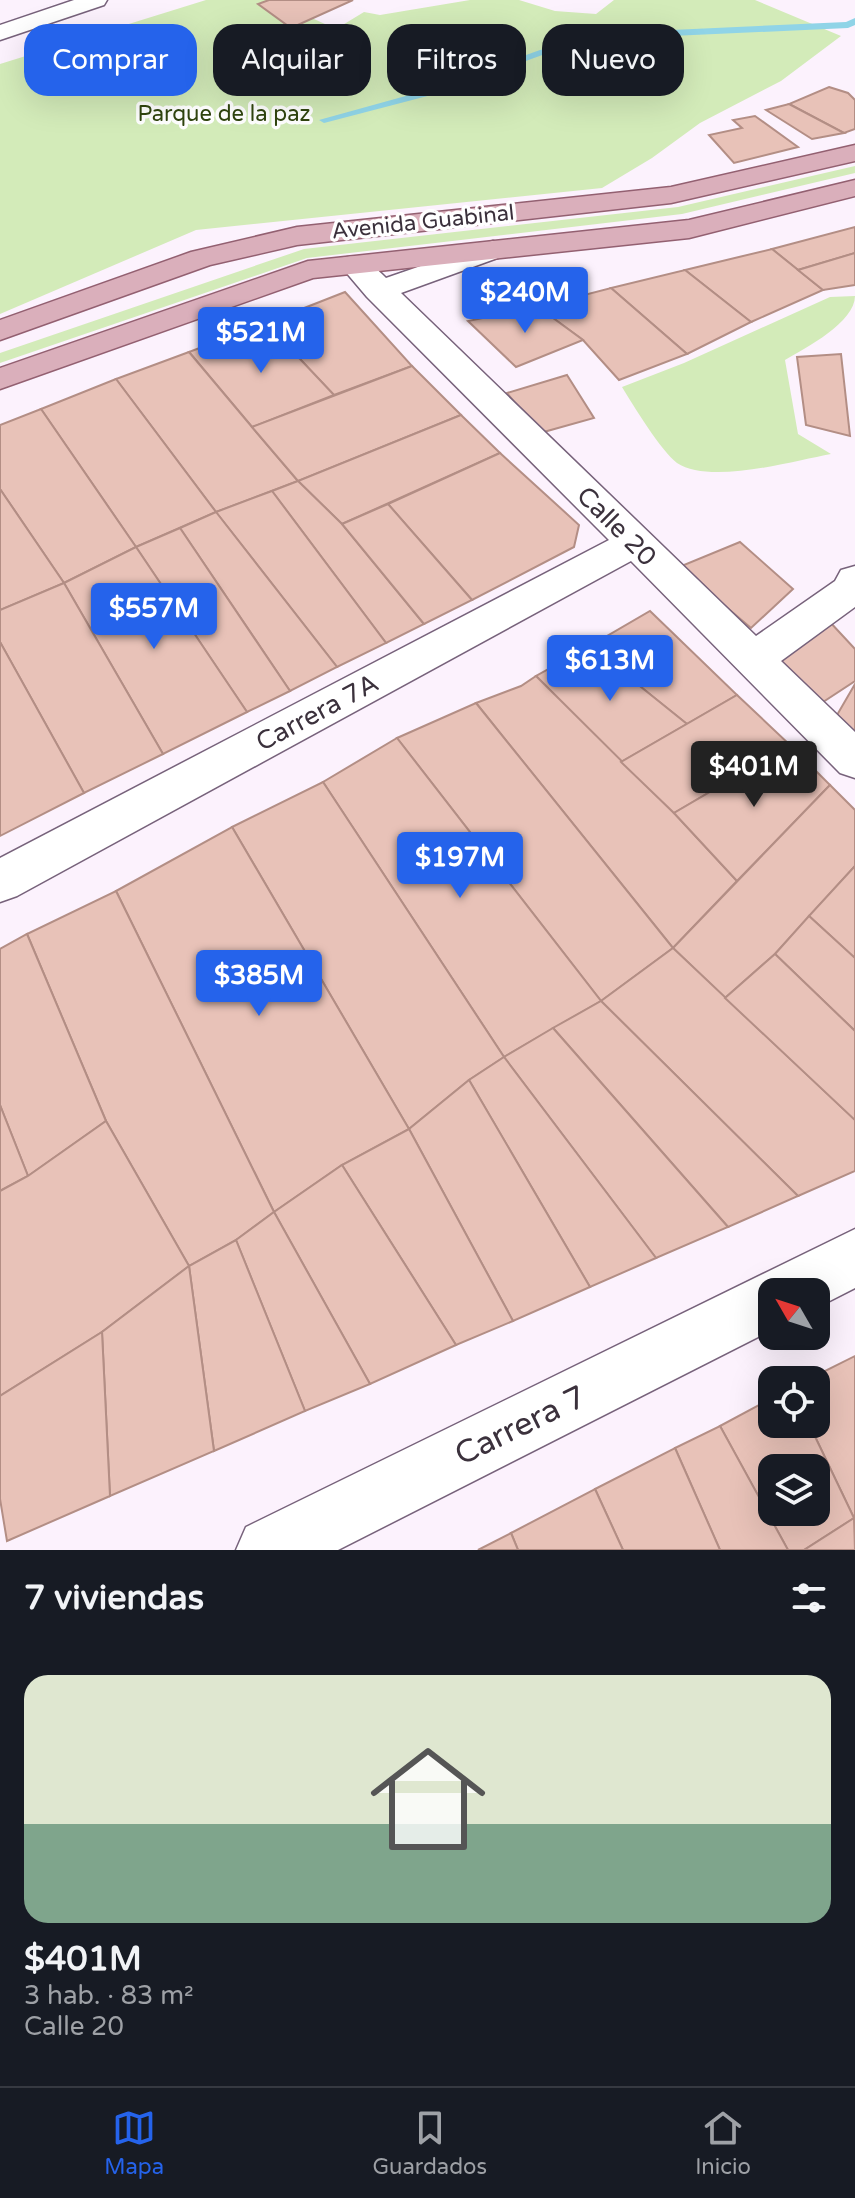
<!DOCTYPE html>
<html lang="es">
<head>
<meta charset="utf-8">
<style>
	:root { --surface:#171b24; --page:#20242c; --text:#f1f3f6; --muted:#9ea1a6; --line:#363941; --accent:#2563eb }
	body { margin:0; font-family:"Varela Round",sans-serif; background:var(--page); color:var(--text); height:100vh; display:flex; flex-direction:column; font-size:30px; white-space:nowrap }
	* { box-sizing:border-box; margin:0 }
	p { font-size:26px; color:var(--muted) }
	.icon { flex:none; width:44px; height:44px; fill:none; stroke:currentColor; stroke-width:2; stroke-linecap:round; stroke-linejoin:round }
	.map { position:relative; height:1550px; overflow:hidden }
	.drawer { display:flex; flex-direction:column; background:var(--surface); flex:1 }
	.drawer>* { flex:none }
	.hud { position:absolute; left:24px; top:24px; width:808px; height:72px; display:flex; gap:16px }
	.needle { width:52px; rotate:309deg }
	.tools { position:absolute; left:758px; top:1278px; display:grid; gap:16px }
	.tools a { display:grid; place-items:center; width:72px; height:72px; border-radius:16px; background:var(--surface); box-shadow:0 8px 32px #0002; font-size:40px }
	.price { position:absolute; translate:-50% -68px; padding:0 18px; border-radius:8px; background:var(--accent); color:#fff; font-size:26px; line-height:52px; filter:drop-shadow(0 2px 4px #0008) }
	.price::after { content:''; position:absolute; left:50%; top:48px; width:24px; height:18px; margin-left:-12px; background:inherit; clip-path:polygon(0 0,100% 0,50% 100%) }
	.price.on { background:#222; color:#fff }
	ul { padding:0; list-style:none }
	li { display:grid; align-content:center; gap:16px; height:424px; padding:0 24px }
	li span { display:grid; place-items:center; height:248px; border-radius:24px; color:#555 }
	li>.icon { margin-inline-start:auto }
	span .icon { width:144px; height:144px; fill:#fffc; stroke-width:1 }
	li b { font-size:34px }
	h2 { display:flex; justify-content:space-between; align-items:center; height:96px; padding:0 24px; font-size:34px }
	.pill { padding:0 28px; border-radius:24px; background:var(--surface); box-shadow:0 8px 32px #0002; font-size:28px; line-height:72px }
	.pill.on { background:var(--accent); color:#fff }
	.menu { display:flex; justify-content:space-around; align-items:center; height:112px; border-top:2px solid var(--line); background:var(--surface); font-size:22px; color:var(--muted) }
	.menu a { display:grid; justify-items:center; gap:4px }
	.menu .on { color:var(--accent) }
	.map>svg:first-child { display:block }
	.green { fill:#d3ebb9 }
	.lines { fill:none; stroke-linecap:round; stroke-linejoin:round }
	.stream { fill:#90d4e7; fill-rule:evenodd }
	.building { fill:#e8c2b8; stroke:#b38e85; stroke-width:2; fill-rule:evenodd }
	.minor-casing { stroke:#77627b; stroke-width:3 }
	.major-casing { stroke:#936071; stroke-width:3 }
	.minor { fill:#fff; fill-rule:evenodd }
	.major { fill:#daafbb; fill-rule:evenodd }
	.labels { text-anchor:middle; stroke-width:7; stroke-linejoin:round; paint-order:stroke }
	.far-park-label { font-size:22px; fill:#30450f; stroke:#fff }
	.far-street-label { font-size:22px; fill:#3b313c; stroke:#fff }
	.street-label { font-size:26px; fill:#3b313c; stroke:#fff }
	.near-street-label { font-size:32px; fill:#3b313c; stroke:#fff }
</style>
</head>
<body>
<div class="map">
<svg width="855" height="1550" viewBox="0 0 855 1550">
	<rect width="100%" height="100%" fill="#fcf2fd"/>
	<g class="green">
		<polygon points="206,0 272,0 336,29 364,12 380,15 470,0 519,0 555,11 596,14 614,0 755,0 841,36 781,81 700,123 652,158 602,188 196,230 0,314 0,64"/>
		<polygon points="855,166 855,173 682,214 307,258 0,363 0,353 304,249 678,207"/>
		<path d="M855,296C855,322 806,348 785,360L798,434L831,454C793,461 710,485 677,463C661,451 633,405 622,387L684,363L830,297Z"/>
	</g>
	<g class="lines">
		<polygon class="stream" points="855,18 855,25 848,28 628,38 545,54 439,93 324,123 319,120 431,89 540,50 628,32 846,22"/>
	</g>
	<g class="building">
		<polygon points="269,0 353,0 291,28 258,4"/>
		<polygon points="829,87 848,93 855,100 855,129 844,133 789,104"/>
		<polygon points="789,104 844,133 812,139 766,110"/>
		<polygon points="755,116 798,147 734,163 709,135 742,128 733,120"/>
		<polygon points="855,227 855,253 798,270 772,249"/>
		<polygon points="772,249 823,290 751,322 685,270"/>
		<polygon points="855,253 855,285 823,290 798,270"/>
		<polygon points="685,270 751,322 687,354 611,288"/>
		<polygon points="611,288 687,354 619,380 583,340 538,307"/>
		<polygon points="345,292 412,366 334,395 266,323"/>
		<polygon points="538,307 583,340 516,367 468,321"/>
		<polygon points="266,323 334,395 252,427 189,352"/>
		<polygon points="189,352 252,427 298,481 216,512 116,379"/>
		<polygon points="841,354 850,436 806,425 797,357"/>
		<polygon points="412,366 461,415 298,481 252,427"/>
		<polygon points="567,375 594,418 540,433 507,393"/>
		<polygon points="116,379 216,512 136,547 41,409"/>
		<polygon points="41,409 136,547 64,583 0,489 0,425"/>
		<polygon points="461,415 500,453 342,524 298,481"/>
		<polygon points="500,453 579,525 574,547 472,600 388,504"/>
		<polygon points="298,481 342,524 424,624 386,643 272,491"/>
		<polygon points="0,489 64,583 0,610"/>
		<polygon points="272,491 386,643 337,667 216,512"/>
		<polygon points="388,504 472,600 424,624 342,524"/>
		<polygon points="216,512 337,667 290,691 180,528"/>
		<polygon points="180,528 290,691 247,712 136,547"/>
		<polygon points="740,542 793,589 751,628 679,567"/>
		<polygon points="136,547 247,712 163,754 64,583"/>
		<polygon points="64,583 163,754 84,793 0,642 0,610"/>
		<polygon points="650,611 737,695 687,724 590,646"/>
		<polygon points="829,621 855,649 855,681 820,704 774,657"/>
		<polygon points="0,642 84,793 0,836"/>
		<polygon points="590,646 687,724 621,762 536,676"/>
		<polygon points="536,676 674,813 737,881 673,948 476,703 521,686"/>
		<polygon points="855,684 855,732 837,715"/>
		<polygon points="737,695 790,745 674,813 621,762"/>
		<polygon points="476,703 673,948 601,1001 397,738"/>
		<polygon points="397,738 601,1001 504,1057 323,782"/>
		<polygon points="790,745 830,785 737,881 674,813"/>
		<polygon points="323,782 504,1057 469,1080 409,1129 232,827"/>
		<polygon points="830,785 855,810 855,866 775,954 725,998 673,948"/>
		<polygon points="232,827 409,1129 342,1165 274,1212 116,891"/>
		<polygon points="855,866 855,958 809,916"/>
		<polygon points="116,891 274,1212 236,1240 189,1266 106,1121 27,934"/>
		<polygon points="809,916 855,958 855,1031 775,954"/>
		<polygon points="27,934 106,1121 28,1176 0,1105 0,949"/>
		<polygon points="673,948 855,1120 855,1171 798,1196 601,1001"/>
		<polygon points="775,954 855,1031 855,1120 725,998"/>
		<polygon points="601,1001 798,1196 728,1227 553,1028"/>
		<polygon points="553,1028 728,1227 656,1258 504,1057"/>
		<polygon points="504,1057 656,1258 590,1287 469,1080"/>
		<polygon points="469,1080 590,1287 513,1321 409,1129"/>
		<polygon points="0,1105 28,1176 0,1191"/>
		<polygon points="106,1121 189,1266 102,1332 0,1396 0,1191 28,1176"/>
		<polygon points="409,1129 513,1321 456,1345 342,1165"/>
		<polygon points="342,1165 456,1345 370,1384 274,1212"/>
		<polygon points="274,1212 370,1384 305,1411 236,1240"/>
		<polygon points="236,1240 305,1411 214,1451 189,1266"/>
		<polygon points="189,1266 214,1451 110,1496 102,1332"/>
		<polygon points="102,1332 110,1496 7,1541 0,1499 0,1396"/>
		<polygon points="855,1356 855,1520 809,1424 816,1424 816,1380 807,1380"/>
		<path d="M772,1398V1424H809L854,1518L804,1550H788L720,1426ZM772,1468H816V1512H772Z"/>
		<polygon points="720,1426 788,1550 720,1550 675,1448"/>
		<polygon points="675,1448 720,1550 623,1550 595,1489"/>
		<polygon points="595,1489 623,1550 518,1550 511,1533"/>
		<polygon points="854,1518 855,1550 804,1550"/>
		<polygon points="511,1533 518,1550 478,1550"/>
	</g>
	<g class="lines">
		<g class="minor-casing">
			<g id="minor">
				<polygon points="74,0 107,0 104,5 0,40 0,25"/>
				<path d="M493,241L503,244L508,250L503,256L401,293L756,636L835,581L841,570L855,566V607L781,661L855,732V778L840,773L631,561L17,896L0,902V858L609,540L367,297L339,264L343,258C364,253 372,265 386,278Z"/>
				<polygon points="855,1229 855,1288 816,1308 816,1292 772,1292 772,1330 338,1550 236,1550 246,1527"/>
			</g>
		</g>
		<g class="major-casing">
			<g id="major">
				<polygon points="855,145 855,161 671,203 297,245 210,265 0,340 0,320 191,252 297,227 671,187"/>
				<polygon points="855,180 855,196 689,238 313,278 0,389 0,368 308,261 689,220"/>
			</g>
		</g>
		<use href="#minor" class="minor"/>
		<use href="#major" class="major"/>
	</g>
	<g class="labels">
		<g class="far-park-label">
			<text x="224" y="121">Parque de la paz</text>
		</g>
		<g class="far-street-label">
			<text transform="translate(423 221) rotate(-6)" y="8">Avenida Guabinal</text>
		</g>
		<g class="street-label">
			<text transform="translate(617 526) rotate(45)" y="9">Calle 20</text>
			<text transform="translate(317 712) rotate(-28)" y="9">Carrera 7A</text>
		</g>
		<g class="near-street-label">
			<text transform="translate(520 1425) rotate(-26)" y="11">Carrera 7</text>
		</g>
	</g>
</svg>
<div class="tools">
<a><svg class="needle" viewBox="-14 -14 28 28"><path d="M0-13l5 13h-10z" fill="#e53935"/><path d="M0 13l5-13h-10z" fill="#9ea1a6"/></svg></a>
<a><svg class="icon" aria-label="locate" viewBox="0 0 24 24"><circle cx="12" cy="12" r="6"/><path d="M12 2v4M12 18v4M2 12h4M18 12h4"/></svg></a>
<a><svg class="icon" aria-label="layers" viewBox="0 0 24 24"><path d="M12 4l9 5-9 5-9-5zM3 14l9 5 9-5"/></svg></a>
</div>
<b class="price" style="left:525px;top:335px">$240M</b>
<b class="price" style="left:261px;top:375px">$521M</b>
<b class="price" style="left:154px;top:651px">$557M</b>
<b class="price" style="left:610px;top:703px">$613M</b>
<b class="price on" style="left:754px;top:809px">$401M</b>
<b class="price" style="left:460px;top:900px">$197M</b>
<b class="price" style="left:259px;top:1018px">$385M</b>
<div class="hud">
<a class="pill on">Comprar</a>
<a class="pill">Alquilar</a>
<a class="pill">Filtros</a>
<a class="pill">Nuevo</a>
</div>
</div>
<section class="drawer">
<h2>7 viviendas<svg class="icon" aria-label="filters" viewBox="0 0 24 24"><path d="M4 7h16M4 17h16"/><circle cx="9" cy="7" r="2"/><circle cx="15" cy="17" r="2"/></svg></h2>
<ul>
<li><span style="background:linear-gradient(#dfe7d0 60%,#7fa58c 0)"><svg class="icon" aria-label="home" viewBox="0 0 24 24"><path d="M3 11l9-7 9 7M6 9v11h12V9"/></svg></span><div><b>$401M</b><p>3 hab. · 83 m²</p><p>Calle 20</p></div></li>
</ul>
</section>
<nav class="menu">
<a class="on"><svg class="icon" aria-label="map" viewBox="0 0 24 24"><path d="M3 6l6-2 6 2 6-2v14l-6 2-6-2-6 2zM9 4v14M15 6v14"/></svg>Mapa</a>
<a><svg class="icon" aria-label="saved" viewBox="0 0 24 24"><path d="M7 4h10v16l-5-4-5 4z"/></svg>Guardados</a>
<a><svg class="icon" aria-label="home" viewBox="0 0 24 24"><path d="M3 11l9-7 9 7M6 9v11h12V9"/></svg>Inicio</a>
</nav>
</body>
</html>
